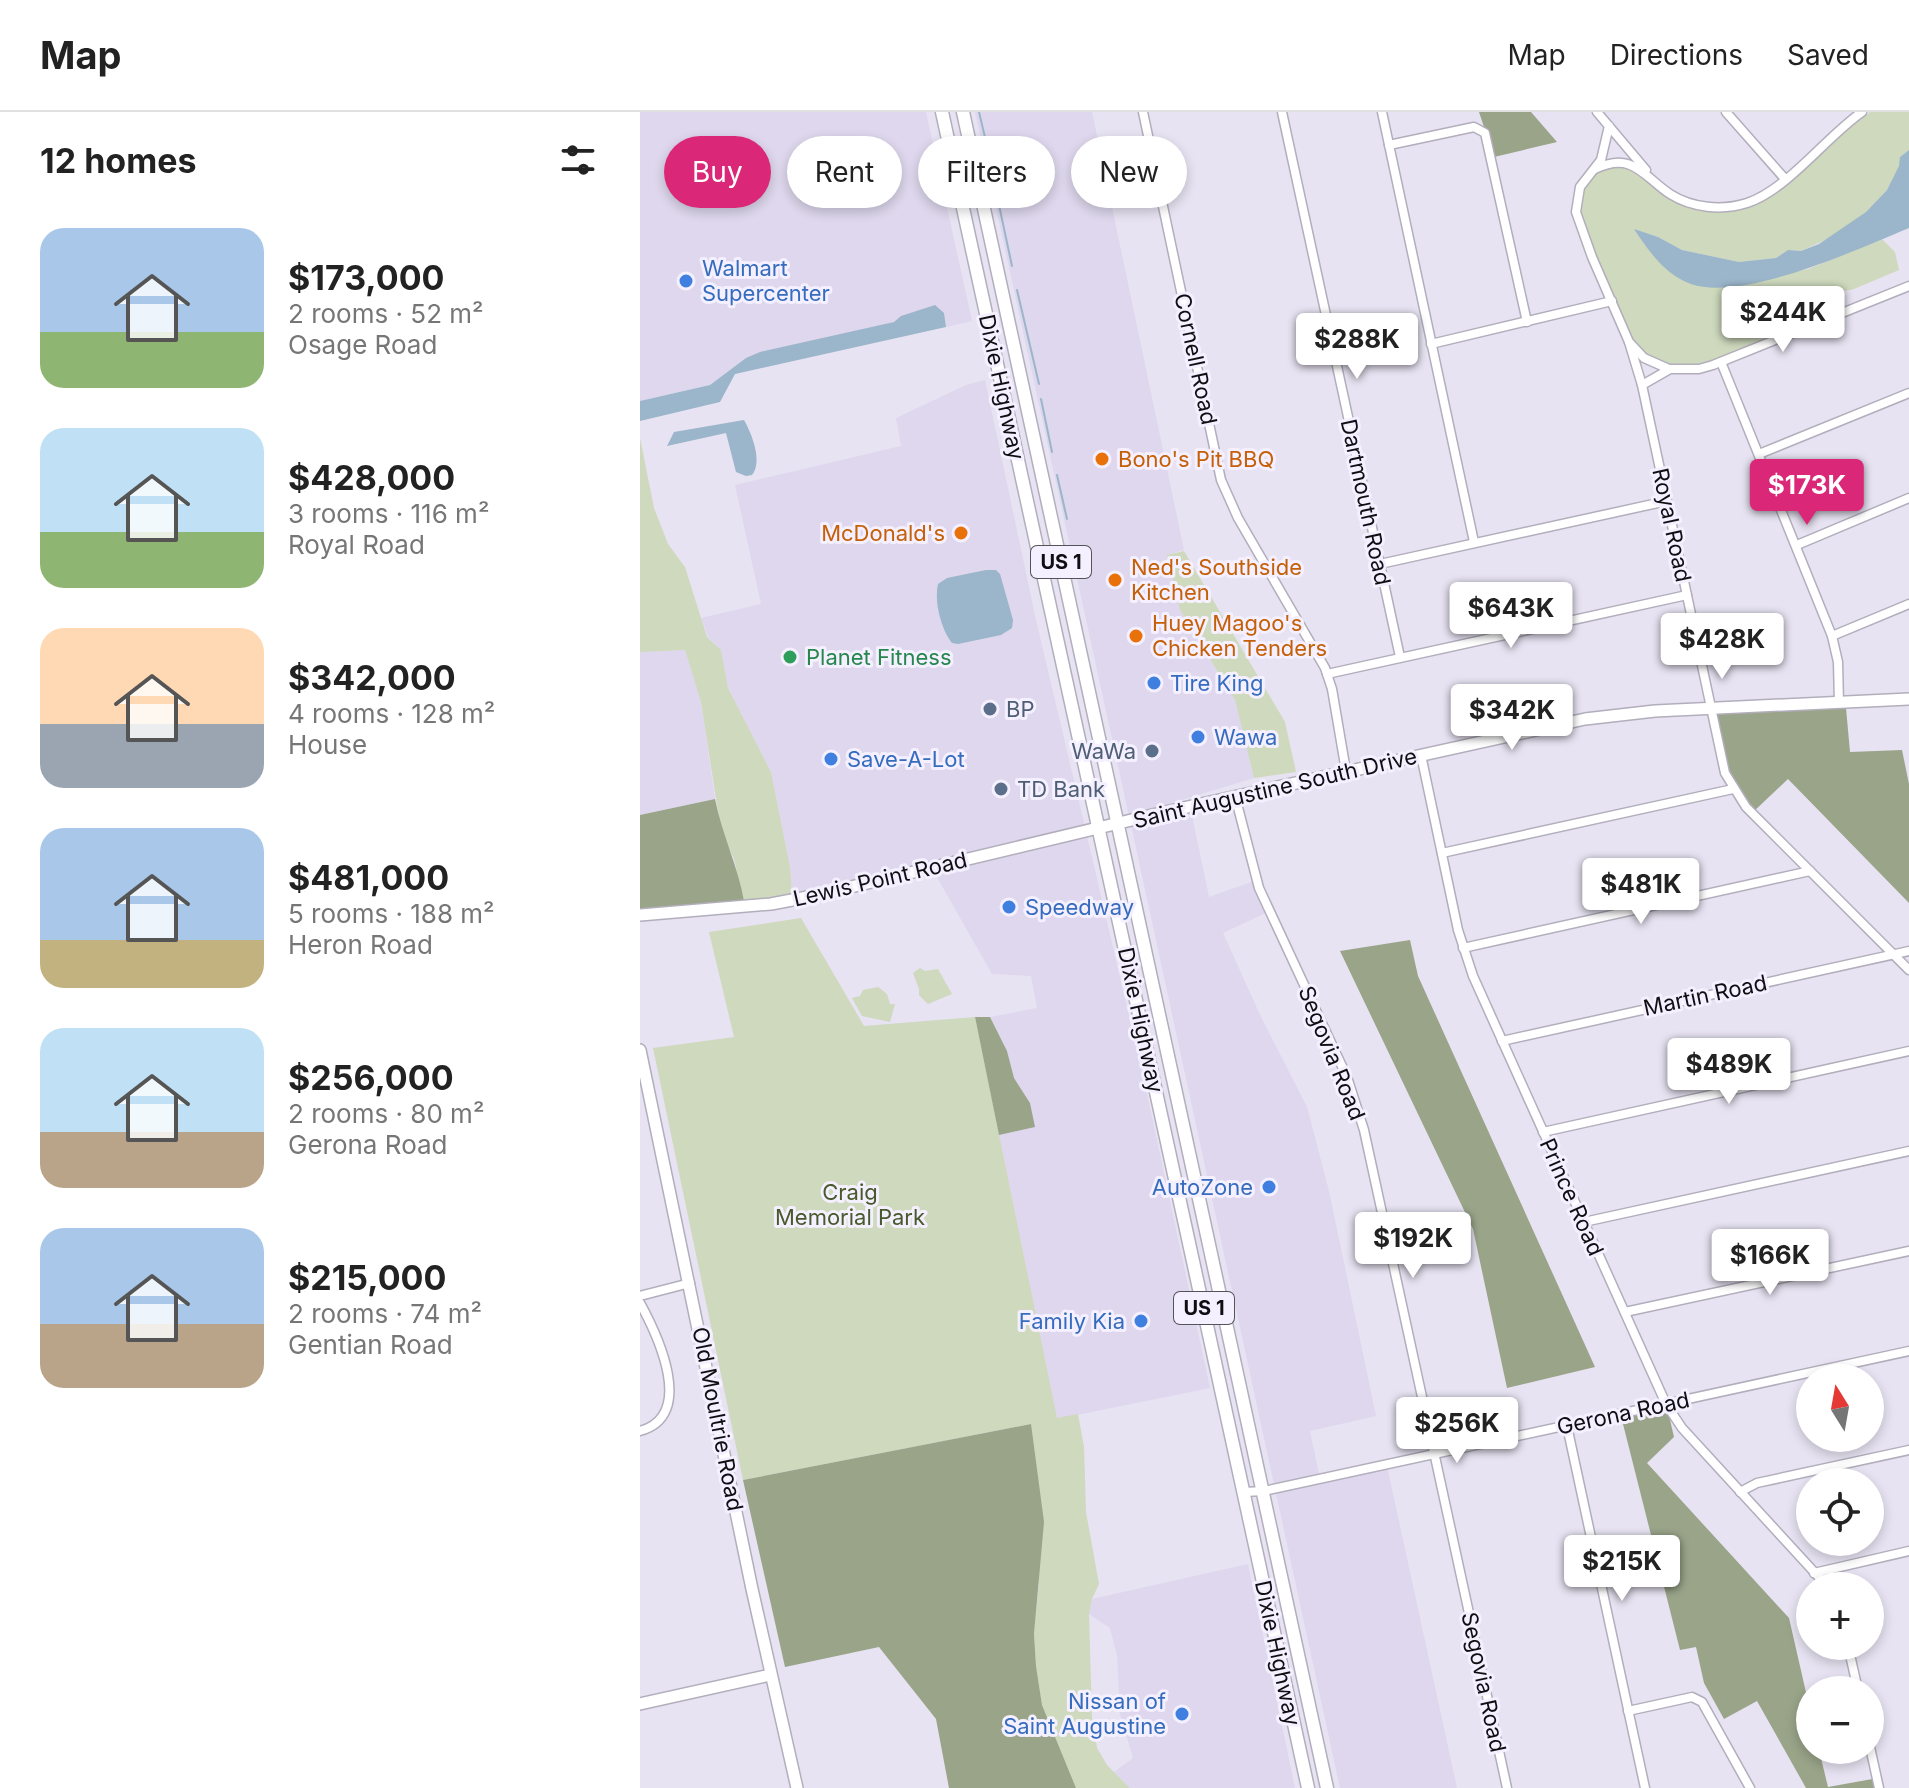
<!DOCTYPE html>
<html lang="en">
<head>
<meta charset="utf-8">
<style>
	:root { --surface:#fff; --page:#f2f2f2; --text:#222; --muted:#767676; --line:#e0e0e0; --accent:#db2777 }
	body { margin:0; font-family:Inter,sans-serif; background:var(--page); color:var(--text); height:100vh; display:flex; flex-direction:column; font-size:30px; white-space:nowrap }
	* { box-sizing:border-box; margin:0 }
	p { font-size:26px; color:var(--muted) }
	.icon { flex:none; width:44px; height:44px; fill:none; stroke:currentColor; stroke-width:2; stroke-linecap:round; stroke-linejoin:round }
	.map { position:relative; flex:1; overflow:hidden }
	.side { display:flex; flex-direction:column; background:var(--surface); width:640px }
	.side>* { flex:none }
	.banner { position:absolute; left:24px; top:24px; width:760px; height:72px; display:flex; gap:16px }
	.needle { width:52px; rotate:349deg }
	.tools { position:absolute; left:1156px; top:1252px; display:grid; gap:16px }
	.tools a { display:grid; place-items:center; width:88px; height:88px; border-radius:50%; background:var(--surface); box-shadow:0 4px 12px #0003; font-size:40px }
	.price { position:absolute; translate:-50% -68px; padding:0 18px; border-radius:8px; background:#fff; color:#222; font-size:26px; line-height:52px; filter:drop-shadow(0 2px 4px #0008) }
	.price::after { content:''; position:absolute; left:50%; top:48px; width:24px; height:18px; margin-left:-12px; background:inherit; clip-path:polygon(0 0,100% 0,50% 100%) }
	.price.current { background:var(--accent); color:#fff }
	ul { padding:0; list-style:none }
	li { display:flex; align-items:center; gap:24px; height:200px; padding:0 40px }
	li span { display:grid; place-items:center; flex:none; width:224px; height:160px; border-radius:24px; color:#555 }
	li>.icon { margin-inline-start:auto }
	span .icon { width:96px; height:96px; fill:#fffc; stroke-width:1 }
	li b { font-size:34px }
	h2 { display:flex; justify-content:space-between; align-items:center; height:96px; padding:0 40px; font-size:34px }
	.tag { padding:0 28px; border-radius:36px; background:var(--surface); box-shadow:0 4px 12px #0003; font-size:28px; line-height:72px }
	.tag.current { background:var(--accent); color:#fff }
	header { display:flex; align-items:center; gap:48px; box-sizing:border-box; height:112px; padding:0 40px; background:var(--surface); border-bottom:2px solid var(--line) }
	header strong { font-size:38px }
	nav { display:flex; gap:44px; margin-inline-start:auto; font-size:28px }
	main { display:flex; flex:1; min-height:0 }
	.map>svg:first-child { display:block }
	.built { fill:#ded7ed }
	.green { fill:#ced9bd }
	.forest { fill:#99a489 }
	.water { fill:#9bb5ca }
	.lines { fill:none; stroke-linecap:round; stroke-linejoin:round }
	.stream { stroke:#9bb5ca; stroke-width:2 }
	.street-casing { stroke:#b2aebc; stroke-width:11 }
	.secondary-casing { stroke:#b2aebc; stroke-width:14 }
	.primary-casing { stroke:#b2aebc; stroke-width:15 }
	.street { stroke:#fff; stroke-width:8 }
	.secondary { stroke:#fff; stroke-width:11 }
	.primary { stroke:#fff; stroke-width:12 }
	.shop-dot { fill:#3f7fe0; stroke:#f5f0ff; stroke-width:3 }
	.food-dot { fill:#e8710a; stroke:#f5f0ff; stroke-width:3 }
	.leisure-dot { fill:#2e9e5b; stroke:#f5f0ff; stroke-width:3 }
	.service-dot { fill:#5c6f8a; stroke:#f5f0ff; stroke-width:3 }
	.labels { text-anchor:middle; stroke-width:6; stroke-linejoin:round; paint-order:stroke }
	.shield { fill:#f5f0ff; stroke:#55525a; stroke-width:2 }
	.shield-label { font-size:20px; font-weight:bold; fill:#100e13 }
	.shop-label { font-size:22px; fill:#366cbe; stroke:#f5f0ff; text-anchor:start }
	.street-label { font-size:22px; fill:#100e13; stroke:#f5f0ff }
	.food-label { font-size:22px; fill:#c56008; stroke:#f5f0ff; text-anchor:start }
	.leisure-label { font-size:22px; fill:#27864d; stroke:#f5f0ff; text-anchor:start }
	.service-label { font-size:22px; fill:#4e5e75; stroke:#f5f0ff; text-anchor:start }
	.park-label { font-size:22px; fill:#48592b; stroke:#f5f0ff }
</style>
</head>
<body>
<header>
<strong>Map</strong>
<nav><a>Map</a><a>Directions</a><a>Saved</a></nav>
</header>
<main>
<section class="side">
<h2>12 homes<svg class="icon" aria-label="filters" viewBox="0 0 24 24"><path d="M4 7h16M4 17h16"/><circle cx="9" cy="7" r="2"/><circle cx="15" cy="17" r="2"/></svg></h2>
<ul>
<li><span style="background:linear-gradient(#a9c7e8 65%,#8fb573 0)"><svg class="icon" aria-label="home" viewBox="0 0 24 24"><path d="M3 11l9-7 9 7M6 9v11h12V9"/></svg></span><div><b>$173,000</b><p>2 rooms · 52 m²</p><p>Osage Road</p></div></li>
<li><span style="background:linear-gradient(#bfe0f5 65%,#8fb573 0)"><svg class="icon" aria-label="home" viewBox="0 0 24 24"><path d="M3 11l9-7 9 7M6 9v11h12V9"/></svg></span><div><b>$428,000</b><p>3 rooms · 116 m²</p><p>Royal Road</p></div></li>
<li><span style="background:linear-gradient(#ffd9b3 60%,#9aa5b1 0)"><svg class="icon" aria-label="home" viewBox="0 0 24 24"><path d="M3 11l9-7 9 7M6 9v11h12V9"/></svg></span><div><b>$342,000</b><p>4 rooms · 128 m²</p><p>House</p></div></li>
<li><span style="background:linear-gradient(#a9c7e8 70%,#c2b280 0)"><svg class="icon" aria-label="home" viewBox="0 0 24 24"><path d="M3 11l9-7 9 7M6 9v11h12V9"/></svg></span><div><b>$481,000</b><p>5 rooms · 188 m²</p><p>Heron Road</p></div></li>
<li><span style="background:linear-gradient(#bfe0f5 65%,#b9a48a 0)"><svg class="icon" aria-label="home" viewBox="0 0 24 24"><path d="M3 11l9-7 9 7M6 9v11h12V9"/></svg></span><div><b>$256,000</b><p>2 rooms · 80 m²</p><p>Gerona Road</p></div></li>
<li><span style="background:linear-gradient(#a9c7e8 60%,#b9a48a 0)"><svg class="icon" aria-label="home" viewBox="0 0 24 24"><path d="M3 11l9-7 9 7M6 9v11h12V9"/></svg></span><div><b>$215,000</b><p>2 rooms · 74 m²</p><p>Gentian Road</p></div></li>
</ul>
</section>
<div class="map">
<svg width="1269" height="1676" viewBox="0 0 1269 1676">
	<rect width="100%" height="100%" fill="#e7e3f2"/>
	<g class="built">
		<polygon points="0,0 286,0 332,209 306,215 304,201 262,204 254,210 106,246 70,273 0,289"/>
		<polygon points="335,0 452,0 544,438 527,443 540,498 595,588 614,666 489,704"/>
		<polygon points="345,268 396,508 445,715 152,783 150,755 131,660 88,576 81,538 68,525 61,506 121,492 95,373 261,334 256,306 326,273"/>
		<polygon points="45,538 61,590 75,687 0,703 0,540"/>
		<polygon points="551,699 569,785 617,768 630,799 583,821 621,905 667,995 689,1079 736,1304 670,1319 680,1367 747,1354 817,1676 700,1676 491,713"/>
		<polygon points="447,724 506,977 570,1276 417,1307 359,1023 394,1015 390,991 374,966 367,939 350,905 397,896 391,864 352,862 294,760"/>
		<polygon points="608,1452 655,1676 490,1676 474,1660 493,1646 480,1602 477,1543 470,1516 449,1502 452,1487"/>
	</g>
	<g class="green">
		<polygon points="1230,0 1269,0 1269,38 1260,45 1260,54 1247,78 1226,100 1194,124 1161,139 1148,138 1136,146 1099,150 1042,138 1018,125 995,118 1080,176 1168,157 1242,127 1255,140 1259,158 1214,177 1194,181 1181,193 1156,205 1128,212 1126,232 1097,244 1032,257 996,241 935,95 943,71 958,58 975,54 1000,60 1021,77 1087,98 1154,68 1194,29"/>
		<polygon points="0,326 14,396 28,432 45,455 67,525 81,538 88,576 131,660 150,755 152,783 104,789 94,747 81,719 61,590 45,538 0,540"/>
		<polygon points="544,439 645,610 656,660 614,666 595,588 540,498 527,443"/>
		<polygon points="161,806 224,914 335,905 417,1306 438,1302 444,1335 446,1400 459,1472 452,1487 449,1502 452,1606 457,1636 467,1653 490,1676 436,1676 402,1593 396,1554 394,1522 399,1470 391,1312 103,1368 13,936 94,925 69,820"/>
		<polygon points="280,856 285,859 298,857 312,882 288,892 279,883 279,877 273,861"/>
		<polygon points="238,875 247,882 250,892 255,892 250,910 222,904 212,886 220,884 223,878"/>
	</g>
	<g class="forest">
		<polygon points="839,0 891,0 917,30 854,45"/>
		<polygon points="1206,596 1210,640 1262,638 1269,672 1269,791 1148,667 1111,702 1091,676 1072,602"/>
		<path d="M75,687C82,723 98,754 104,789L0,799V703Z"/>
		<polygon points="770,828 778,864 955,1255 867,1276 833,1117 700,839"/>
		<polygon points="335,905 350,905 367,939 374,966 390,991 395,1015 359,1023"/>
		<polygon points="1026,1291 1034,1325 1007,1351 1149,1506 1170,1598 1170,1638 1179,1638 1188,1675 1238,1666 1240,1676 1166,1676 1117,1589 1084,1607 1064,1571 1056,1535 1040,1538 981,1304"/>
		<polygon points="391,1312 404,1410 394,1522 396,1554 402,1593 436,1676 309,1676 296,1607 239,1535 145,1555 103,1368"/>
	</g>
	<g class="water">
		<path d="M1269,38V116C1218,137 1104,190 1051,172C1024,162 1009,139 994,117L1018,125L1042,138L1099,150L1136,146L1148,138L1161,139L1179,132L1226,100L1247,78L1259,54L1260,45Z"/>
		<polygon points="295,193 304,201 306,215 95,262 80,290 0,309 0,289 70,273 106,246 120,240 254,210 261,204"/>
		<path d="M104,308C112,322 123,350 112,363L106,364L96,360L86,321L27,334L34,320Z"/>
		<path d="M346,458H356L360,462L373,508L372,516L361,523L318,532L312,531C301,517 294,490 298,472L307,466Z"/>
	</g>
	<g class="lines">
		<g class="stream">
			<polyline points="339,0 348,38"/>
			<polyline points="353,65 372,154"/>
			<polyline points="377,178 399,272"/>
			<polyline points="401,287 412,340"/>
			<polyline points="417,363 427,407"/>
		</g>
		<g class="street-casing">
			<g id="street">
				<polyline points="503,0 581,368 598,406 685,556 692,577 706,659"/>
				<polyline points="642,0 760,545"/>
				<polyline points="742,0 834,430"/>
				<polyline points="957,0 1006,58"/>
				<polyline points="1086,0 1145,67"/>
				<polyline points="969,14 961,48 940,75 936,100 952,145 989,230 1004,246 1029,257"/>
				<polyline points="749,33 834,15 845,21 887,210"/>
				<path d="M955,57C993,39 1003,64 1030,82C1052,96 1082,99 1107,91C1147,78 1186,25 1222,0"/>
				<polyline points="989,230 1002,273 1085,661 1106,695 1269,858"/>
				<polyline points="791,232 972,189"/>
				<polyline points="1081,250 1192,524 1198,550 1199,591"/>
				<polyline points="1002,273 1030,257 1059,257 1073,253 1269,174"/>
				<polyline points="1119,342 1269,281"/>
				<polyline points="1157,433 1269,386"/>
				<polyline points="740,452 1027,389"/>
				<polyline points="1192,524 1269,492"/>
				<polyline points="687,562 1047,483"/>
				<polyline points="781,643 818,818 833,864 1026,1292 1042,1316 1187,1474"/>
				<polyline points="595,684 619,776 707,965 724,1018 867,1676"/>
				<polyline points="802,741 1093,677"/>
				<polyline points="823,836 1170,759"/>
				<polyline points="862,929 1269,839"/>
				<polyline points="903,1020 1269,939"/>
				<polyline points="944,1110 1269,1039"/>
				<polyline points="0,1184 50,1171"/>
				<path d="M0,1191C18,1224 56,1304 0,1319"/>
				<polyline points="985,1200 1269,1139"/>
				<polyline points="927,1314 1005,1676"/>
				<polyline points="604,1380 624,1379 1269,1239"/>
				<polyline points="1100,1380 1117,1371 1269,1338"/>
				<polyline points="1174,1461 1269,1439"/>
				<polyline points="1208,1534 1218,1578"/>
				<polyline points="988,1599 1052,1585 1062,1590 1110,1676"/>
				<polyline points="1230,1635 1239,1676"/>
			</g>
		</g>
		<g class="secondary-casing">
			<g id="secondary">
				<polyline points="0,803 131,792 173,784 525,700 945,607 1015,599 1269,587"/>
				<polyline points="0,938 112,1477 157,1676"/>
				<polyline points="0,1592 130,1563"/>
			</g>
		</g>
		<g class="primary-casing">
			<g id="primary">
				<polyline points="302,0 668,1676"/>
				<polyline points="323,0 687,1676"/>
			</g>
		</g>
		<use href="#street" class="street"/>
		<use href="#secondary" class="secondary"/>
		<use href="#primary" class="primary"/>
	</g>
	<g class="shop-dot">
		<circle cx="46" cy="169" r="8"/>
		<circle cx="514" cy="571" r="8"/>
		<circle cx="558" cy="625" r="8"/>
		<circle cx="191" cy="647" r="8"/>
		<circle cx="369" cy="795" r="8"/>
		<circle cx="629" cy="1075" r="8"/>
		<circle cx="501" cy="1209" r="8"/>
		<circle cx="542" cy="1602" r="8"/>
	</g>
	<g class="food-dot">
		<circle cx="462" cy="347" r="8"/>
		<circle cx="321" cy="421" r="8"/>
		<circle cx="475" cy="468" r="8"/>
		<circle cx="496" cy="524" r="8"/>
	</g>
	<circle class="leisure-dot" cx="150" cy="545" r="8"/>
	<g class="service-dot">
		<circle cx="350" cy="597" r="8"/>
		<circle cx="512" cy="639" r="8"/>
		<circle cx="361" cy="677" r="8"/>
	</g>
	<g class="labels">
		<g class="shield">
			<rect x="391" y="434" width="60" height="32" rx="6"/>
			<rect x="534" y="1180" width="60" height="32" rx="6"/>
		</g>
		<g class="shield-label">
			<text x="421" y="457">US 1</text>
			<text x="564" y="1203">US 1</text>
		</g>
		<g class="shop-label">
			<text x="62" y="164">Walmart<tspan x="62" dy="25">Supercenter</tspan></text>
			<text x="530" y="579">Tire King</text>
			<text x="574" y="633">Wawa</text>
			<text x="207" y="655">Save-A-Lot</text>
			<text x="385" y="803">Speedway</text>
			<text x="613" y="1083" text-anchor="end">AutoZone</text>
			<text x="485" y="1217" text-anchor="end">Family Kia</text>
			<text x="526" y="1597" text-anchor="end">Nissan of<tspan x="526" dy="25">Saint Augustine</tspan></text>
		</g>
		<g class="street-label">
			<text transform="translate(556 247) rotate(78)" y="8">Cornell Road</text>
			<text transform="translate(362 275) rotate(78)" y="8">Dixie Highway</text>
			<text transform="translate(726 390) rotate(78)" y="8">Dartmouth Road</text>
			<text transform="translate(1032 413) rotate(78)" y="8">Royal Road</text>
			<text transform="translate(635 676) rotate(-13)" y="8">Saint Augustine South Drive</text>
			<text transform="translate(240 767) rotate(-13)" y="8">Lewis Point Road</text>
			<text transform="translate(1065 883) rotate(-12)" y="8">Martin Road</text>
			<text transform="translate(501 908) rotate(78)" y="8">Dixie Highway</text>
			<text transform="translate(692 941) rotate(68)" y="8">Segovia Road</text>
			<text transform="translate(932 1085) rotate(66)" y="8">Prince Road</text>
			<text transform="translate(983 1301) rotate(-12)" y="8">Gerona Road</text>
			<text transform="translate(78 1307) rotate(79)" y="8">Old Moultrie Road</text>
			<text transform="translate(638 1541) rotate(78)" y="8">Dixie Highway</text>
			<text transform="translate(844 1570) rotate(78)" y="8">Segovia Road</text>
		</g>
		<g class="food-label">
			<text x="478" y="355">Bono's Pit BBQ</text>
			<text x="305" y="429" text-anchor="end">McDonald's</text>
			<text x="491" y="463">Ned's Southside<tspan x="491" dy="25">Kitchen</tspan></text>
			<text x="512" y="519">Huey Magoo's<tspan x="512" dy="25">Chicken Tenders</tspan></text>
		</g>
		<g class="leisure-label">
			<text x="166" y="553">Planet Fitness</text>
		</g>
		<g class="service-label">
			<text x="366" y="605">BP</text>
			<text x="496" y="647" text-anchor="end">WaWa</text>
			<text x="377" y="685">TD Bank</text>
		</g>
		<g class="park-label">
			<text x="210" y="1088">Craig<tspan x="210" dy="25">Memorial Park</tspan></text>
		</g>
	</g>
</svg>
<div class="tools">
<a><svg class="needle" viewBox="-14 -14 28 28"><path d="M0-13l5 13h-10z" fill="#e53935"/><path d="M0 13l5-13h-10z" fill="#767676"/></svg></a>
<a><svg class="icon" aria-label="locate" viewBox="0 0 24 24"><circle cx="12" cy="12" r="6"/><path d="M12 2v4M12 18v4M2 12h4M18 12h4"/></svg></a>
<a>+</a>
<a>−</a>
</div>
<b class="price" style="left:1143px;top:242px">$244K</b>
<b class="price" style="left:717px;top:269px">$288K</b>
<b class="price current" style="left:1167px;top:415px">$173K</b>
<b class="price" style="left:871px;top:538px">$643K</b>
<b class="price" style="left:1082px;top:569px">$428K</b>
<b class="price" style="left:872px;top:640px">$342K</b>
<b class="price" style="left:1001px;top:814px">$481K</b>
<b class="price" style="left:1089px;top:994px">$489K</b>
<b class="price" style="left:773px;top:1168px">$192K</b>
<b class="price" style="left:1130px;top:1185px">$166K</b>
<b class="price" style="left:817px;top:1353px">$256K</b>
<b class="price" style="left:982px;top:1491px">$215K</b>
<div class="banner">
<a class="tag current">Buy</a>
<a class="tag">Rent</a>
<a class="tag">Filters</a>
<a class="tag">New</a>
</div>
</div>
</main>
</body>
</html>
